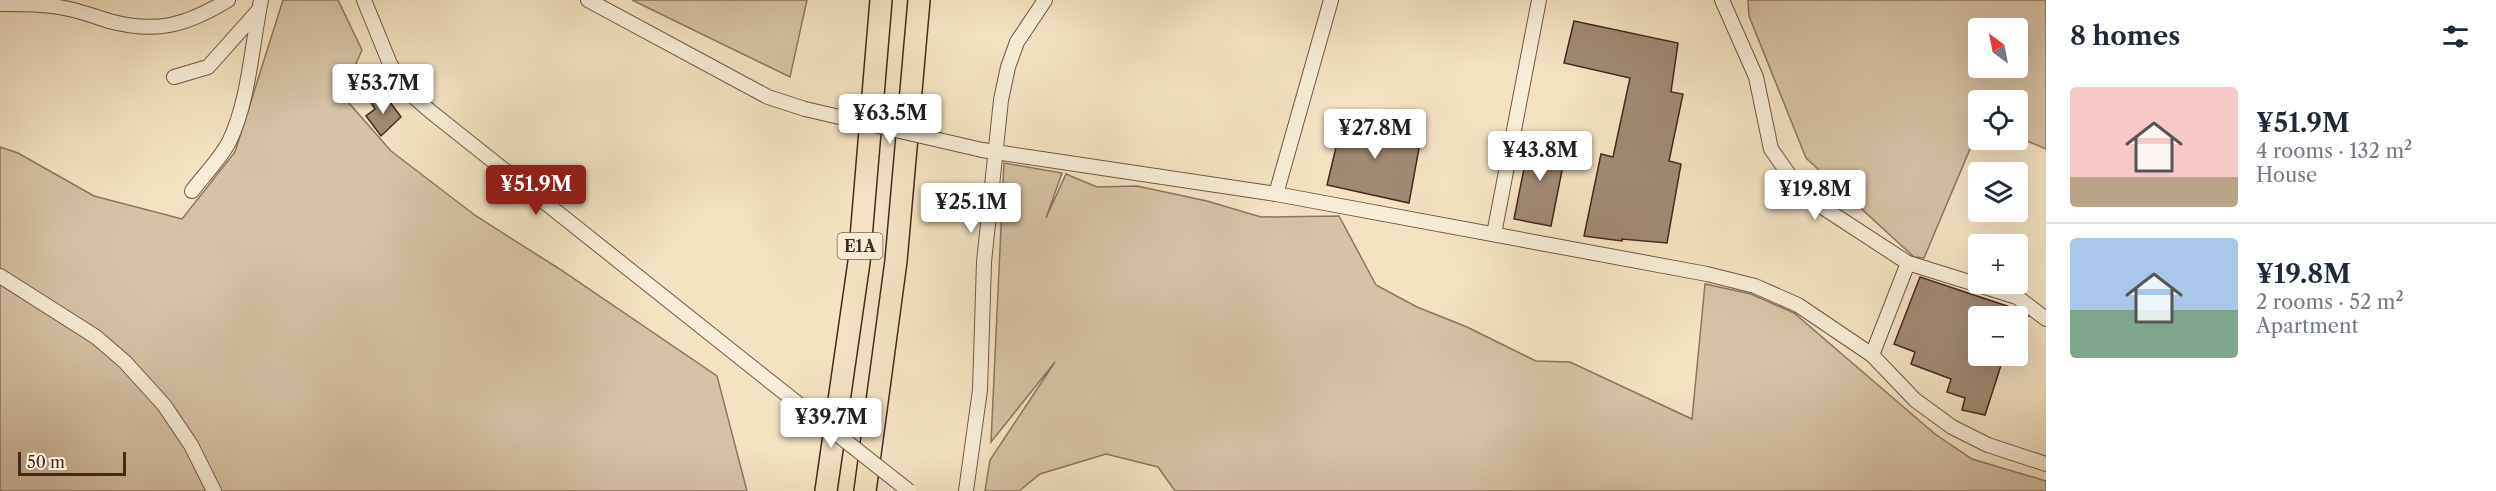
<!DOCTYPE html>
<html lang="en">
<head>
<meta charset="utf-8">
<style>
	:root { --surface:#fff; --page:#f6f6f7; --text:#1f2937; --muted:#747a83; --line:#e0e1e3; --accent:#8f2418 }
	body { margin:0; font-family:"Libre Caslon Text",serif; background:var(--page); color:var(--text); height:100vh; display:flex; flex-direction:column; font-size:22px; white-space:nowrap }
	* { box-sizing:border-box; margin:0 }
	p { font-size:20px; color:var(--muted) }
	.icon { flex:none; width:33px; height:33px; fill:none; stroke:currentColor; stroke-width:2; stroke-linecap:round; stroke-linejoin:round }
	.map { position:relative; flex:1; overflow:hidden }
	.side { display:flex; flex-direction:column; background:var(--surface); width:450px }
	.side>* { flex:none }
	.needle { width:39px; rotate:328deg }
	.buttons { position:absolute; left:1968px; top:18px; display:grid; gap:12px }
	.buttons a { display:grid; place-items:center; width:60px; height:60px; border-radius:6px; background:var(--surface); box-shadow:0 6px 24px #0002; font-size:30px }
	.scale { position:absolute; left:18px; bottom:15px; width:108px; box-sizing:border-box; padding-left:6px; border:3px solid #46291e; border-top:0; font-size:16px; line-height:21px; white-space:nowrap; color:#46291e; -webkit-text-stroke:4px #f7edd8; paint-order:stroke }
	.price { position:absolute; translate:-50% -51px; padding:0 14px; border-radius:6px; background:#fff; color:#222; font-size:20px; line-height:39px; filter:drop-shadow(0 2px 3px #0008) }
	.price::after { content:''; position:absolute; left:50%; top:36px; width:18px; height:14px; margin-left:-9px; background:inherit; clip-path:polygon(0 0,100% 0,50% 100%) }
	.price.current { background:var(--accent); color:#fff }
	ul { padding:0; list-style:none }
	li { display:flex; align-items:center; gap:18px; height:150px; padding:0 24px }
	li+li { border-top:2px solid var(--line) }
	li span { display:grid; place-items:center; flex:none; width:168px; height:120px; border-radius:6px; color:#555 }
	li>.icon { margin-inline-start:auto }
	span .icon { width:72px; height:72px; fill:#fffc; stroke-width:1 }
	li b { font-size:26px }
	h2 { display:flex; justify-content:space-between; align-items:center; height:72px; padding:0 24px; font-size:26px }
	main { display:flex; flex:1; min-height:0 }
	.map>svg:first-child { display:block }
	.green { fill:#d6c3a7; stroke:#8e7662; stroke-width:1.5; fill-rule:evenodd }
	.building { fill:#a08a74; stroke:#46291e; stroke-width:1.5 }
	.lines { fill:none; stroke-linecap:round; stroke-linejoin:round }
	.minor-casing { stroke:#715847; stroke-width:16 }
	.highway-casing { stroke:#46291e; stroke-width:24 }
	.minor { stroke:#f7edd8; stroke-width:14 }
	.highway { stroke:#f3e3c3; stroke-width:21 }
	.minor-bridge-casing { stroke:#715847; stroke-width:16; stroke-linecap:butt }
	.minor-bridge { stroke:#f7edd8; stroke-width:14 }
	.labels { text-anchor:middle; stroke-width:6; stroke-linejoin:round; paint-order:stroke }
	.shield { fill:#f7edd8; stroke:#7b6456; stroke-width:1.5 }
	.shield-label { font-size:16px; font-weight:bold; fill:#46291e }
</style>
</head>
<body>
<main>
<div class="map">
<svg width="2046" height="491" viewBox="0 0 2046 491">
	<rect width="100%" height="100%" fill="#f3e3c3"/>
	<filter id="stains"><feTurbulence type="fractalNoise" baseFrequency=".00333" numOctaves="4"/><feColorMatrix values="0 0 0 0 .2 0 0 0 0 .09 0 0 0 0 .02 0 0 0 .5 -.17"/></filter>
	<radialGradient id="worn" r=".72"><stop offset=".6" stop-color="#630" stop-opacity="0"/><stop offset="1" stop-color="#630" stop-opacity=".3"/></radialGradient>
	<g class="green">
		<polygon points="283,0 338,0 362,50 342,95 391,151 476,216 558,268 717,376 747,491 0,491 0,147 18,153 94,196 182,219 235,152"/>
		<polygon points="632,0 807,0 790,77"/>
		<path d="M1748,0H2046V149L2018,137V100H1978V130L1924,258L1914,257L1806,158L1749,16ZM1978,28H2018V68H1978Z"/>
		<polygon points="1004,163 1062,173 1046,218 1066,174 1097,187 1137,186 1207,201 1261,217 1339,216 1376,285 1417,307 1467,327 1536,361 1570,362 1692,419 1705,284 1751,294 1794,313 1935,434 1972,459 2046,481 2046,491 1175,491 1158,467 1106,454 1040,474 1019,491 985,491 990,460 1055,362 991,442"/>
	</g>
	<g class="building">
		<polygon points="1574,21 1678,43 1671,92 1683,94 1669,161 1681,164 1667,243 1622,239 1622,241 1584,236 1601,154 1613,157 1630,78 1564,63"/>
		<polygon points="384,94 401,117 381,136 366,116 375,109 370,101"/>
		<polygon points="1343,118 1377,122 1376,127 1422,132 1409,203 1327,185"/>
		<polygon points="1530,138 1567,145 1551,226 1514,219"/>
		<polygon points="1920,277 2019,310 2028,316 1978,316 1978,356 2004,356 1985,415 1962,410 1965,398 1947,392 1951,379 1911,364 1915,352 1894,344"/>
	</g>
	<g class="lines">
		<g class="minor-casing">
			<g id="minor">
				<polyline points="364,0 390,64 406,90 430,111 772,383"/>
				<polyline points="588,0 768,97 805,109"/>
				<polyline points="1722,0 1756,77 1771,149 1799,189 1813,201 1908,263 2017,297 2046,319"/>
				<path d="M0,4C24,4 46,4 69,9C83,12 96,17 109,21C157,34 187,25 228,0"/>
				<polyline points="174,77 208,67 258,11"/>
				<polyline points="982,150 1276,194 1707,274 1755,286 1798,305 1872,355 1915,400 1952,427 1988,445 2046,464"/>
				<path d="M192,191C204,175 220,159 229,142C249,101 252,44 261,0"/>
				<polyline points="1276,194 1331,0"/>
				<polyline points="1494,234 1539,0"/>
				<polyline points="0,276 96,337 125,362 164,405 191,445 214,491"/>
				<polyline points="1872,355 1908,263"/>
				<polyline points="966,491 980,390 984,262 1001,100 1008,67 1017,42 1045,0"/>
			</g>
		</g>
		<g class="highway-casing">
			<g id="highway">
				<polyline points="826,491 859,262 881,0"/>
				<polyline points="865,491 896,261 919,0"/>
			</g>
		</g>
		<use href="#minor" class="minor"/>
		<use href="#highway" class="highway"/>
		<g class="minor-bridge-casing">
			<g id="minor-bridge">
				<polyline points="805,109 982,150"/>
				<polyline points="772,383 909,491"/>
			</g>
		</g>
		<use href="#minor-bridge" class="minor-bridge"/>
	</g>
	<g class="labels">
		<rect class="shield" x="837.5" y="233" width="45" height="26" rx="4.5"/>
		<g class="shield-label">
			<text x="860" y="252">E1A</text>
		</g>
	</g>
	<rect width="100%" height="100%" filter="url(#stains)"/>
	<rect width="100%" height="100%" fill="url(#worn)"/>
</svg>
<div class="buttons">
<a><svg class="needle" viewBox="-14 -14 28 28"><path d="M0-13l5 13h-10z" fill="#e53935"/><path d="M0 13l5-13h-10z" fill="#747a83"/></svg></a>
<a><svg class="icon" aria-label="locate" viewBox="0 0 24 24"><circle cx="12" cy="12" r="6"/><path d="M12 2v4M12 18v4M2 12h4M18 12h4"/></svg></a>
<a><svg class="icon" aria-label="layers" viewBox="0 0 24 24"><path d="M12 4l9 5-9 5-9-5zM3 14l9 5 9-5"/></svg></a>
<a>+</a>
<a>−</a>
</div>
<div class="scale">50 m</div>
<b class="price" style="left:383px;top:115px">¥53.7M</b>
<b class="price" style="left:890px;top:145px">¥63.5M</b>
<b class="price" style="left:1375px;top:160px">¥27.8M</b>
<b class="price" style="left:1540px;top:182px">¥43.8M</b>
<b class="price current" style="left:536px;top:216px">¥51.9M</b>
<b class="price" style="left:1815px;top:221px">¥19.8M</b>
<b class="price" style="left:971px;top:234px">¥25.1M</b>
<b class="price" style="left:831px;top:449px">¥39.7M</b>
</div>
<section class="side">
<h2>8 homes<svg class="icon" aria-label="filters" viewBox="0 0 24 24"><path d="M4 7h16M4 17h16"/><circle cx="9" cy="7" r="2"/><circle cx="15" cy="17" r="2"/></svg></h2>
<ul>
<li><span style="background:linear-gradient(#f6c9c9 75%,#b9a48a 0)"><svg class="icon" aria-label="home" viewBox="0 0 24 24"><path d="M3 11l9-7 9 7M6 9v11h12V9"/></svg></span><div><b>¥51.9M</b><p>4 rooms · 132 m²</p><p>House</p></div></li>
<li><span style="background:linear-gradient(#a9c7e8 60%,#7fa58c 0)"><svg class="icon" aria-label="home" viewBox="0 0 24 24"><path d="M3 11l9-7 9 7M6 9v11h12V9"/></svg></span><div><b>¥19.8M</b><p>2 rooms · 52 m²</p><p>Apartment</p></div></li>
</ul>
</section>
</main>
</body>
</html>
